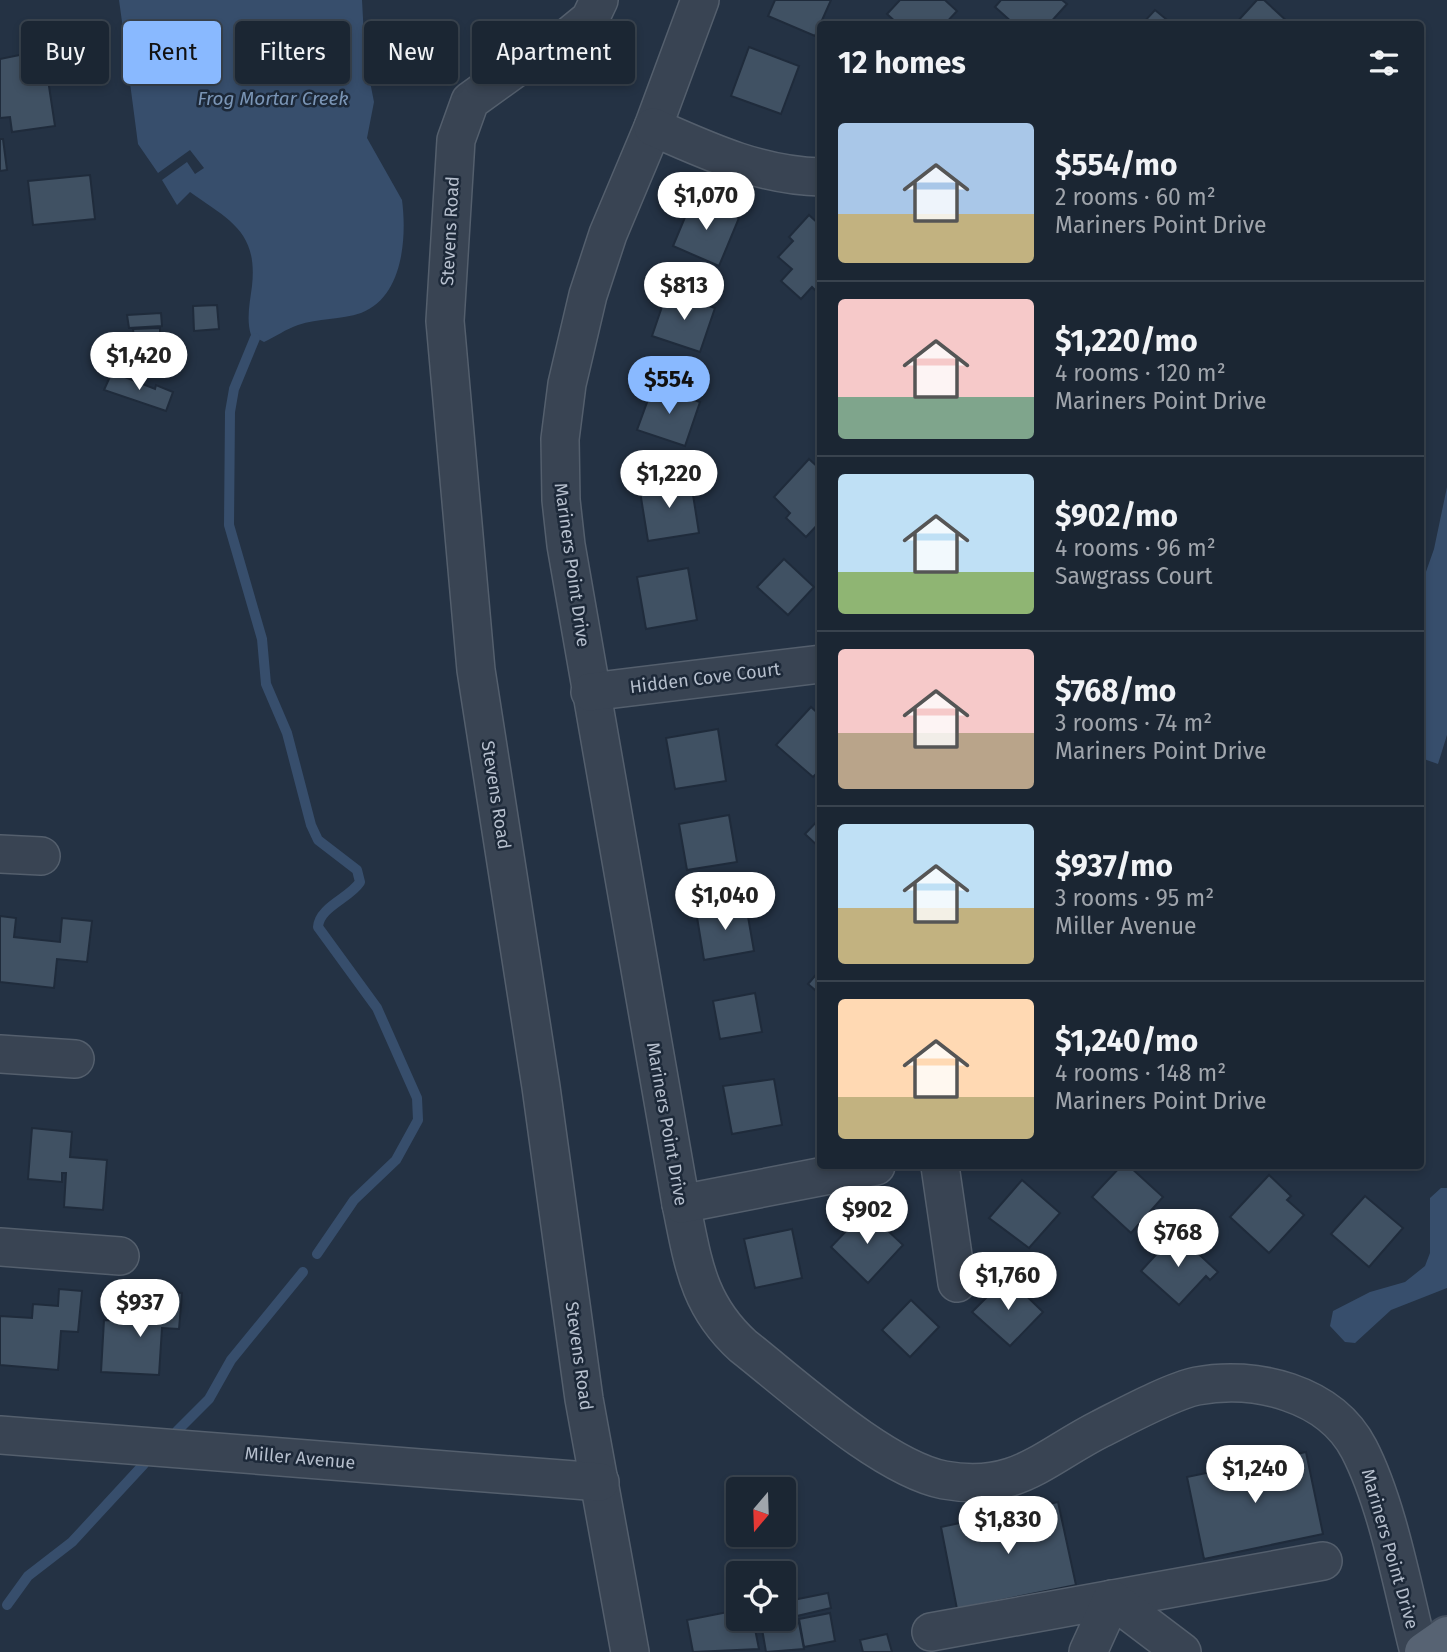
<!DOCTYPE html>
<html lang="en">
<head>
<meta charset="utf-8">
<style>
	:root { --surface:#1b2633; --page:#28323f; --text:#f1f3f6; --muted:#a0a5ac; --line:#39434e; --accent:#89b9ff }
	body { margin:0; font-family:"Fira Sans",sans-serif; background:var(--page); color:var(--text); height:100vh; display:flex; flex-direction:column; font-size:26px; white-space:nowrap }
	* { box-sizing:border-box; margin:0 }
	p { font-size:23px; color:var(--muted) }
	.icon { flex:none; width:38px; height:38px; fill:none; stroke:currentColor; stroke-width:2; stroke-linecap:round; stroke-linejoin:round }
	.map { position:relative; flex:1; overflow:hidden }
	.sheet { position:absolute; left:817px; top:21px; width:607px; height:1148px; display:flex; flex-direction:column; background:var(--surface); border-radius:7px; box-shadow:0 4px 10px #0003,0 0 0 2px var(--line) }
	.sheet>* { flex:none }
	.guide { position:absolute; left:21px; top:21px; width:665px; height:63px; display:flex; gap:14px }
	.needle { width:46px; rotate:199deg }
	.buttons { position:absolute; left:726px; top:1477px; display:grid; gap:14px }
	.buttons a { display:grid; place-items:center; width:70px; height:70px; border-radius:7px; background:var(--surface); box-shadow:0 4px 10px #0003,0 0 0 2px var(--line); font-size:35px }
	.price { position:absolute; translate:-50% -60px; padding:0 16px; border-radius:24px; background:#fff; color:#222; font-size:23px; line-height:46px; filter:drop-shadow(0 2px 4px #0008) }
	.price::after { content:''; position:absolute; left:50%; top:42px; width:21px; height:16px; margin-left:-10px; background:inherit; clip-path:polygon(0 0,100% 0,50% 100%) }
	.price.active { background:var(--accent); color:#111 }
	ul { padding:0; list-style:none }
	li { display:flex; align-items:center; gap:21px; height:175px; padding:0 21px }
	li+li { border-top:2px solid var(--line) }
	li span { display:grid; place-items:center; flex:none; width:196px; height:140px; border-radius:7px; color:#555 }
	li>.icon { margin-inline-start:auto }
	span .icon { width:84px; height:84px; fill:#fffc; stroke-width:1 }
	li b { font-size:30px }
	h2 { display:flex; justify-content:space-between; align-items:center; height:84px; padding:0 21px; font-size:30px }
	.chip { padding:0 24px; border-radius:7px; background:var(--surface); box-shadow:0 4px 10px #0003,0 0 0 2px var(--line); font-size:24px; line-height:63px }
	.chip.active { background:var(--accent); color:#111 }
	.map>svg:first-child { display:block }
	.water { fill:#374e6c }
	.lines { fill:none; stroke-linecap:round; stroke-linejoin:round }
	.stream { stroke:#374e6c; stroke-width:10 }
	.building { fill:#405163; stroke:#1f2b3b; stroke-width:2 }
	.minor-casing { stroke:#545f6d; stroke-width:40 }
	.major-casing { stroke:#424d5c; stroke-width:42 }
	.minor { stroke:#394453; stroke-width:37 }
	.major { stroke:#576373; stroke-width:38 }
	.labels { text-anchor:middle; stroke-width:5; stroke-linejoin:round; paint-order:stroke }
	.street-label { font-size:18px; fill:#b6bfcd; stroke:#1d2939 }
	.water-label { font-size:19px; font-style:italic; fill:#7b96b7; stroke:#1d2939 }
</style>
</head>
<body>
<div class="map">
<svg width="1447" height="1652" viewBox="0 0 1447 1652">
	<rect width="100%" height="100%" fill="#243244"/>
	<g class="water">
		<path d="M119,0H362L365,56L374,102L367,138L402,200C407,238 403,297 361,313C341,320 318,318 298,325C286,329 275,337 264,342L251,335C246,319 250,302 252,286C258,231 229,220 190,192L177,205L162,180L187,162L195,174L204,168L190,150L158,173L138,144L124,37L179,27L177,19L123,29Z"/>
		<polygon points="1447,487 1447,735 1438,764 1421,758 1421,586 1434,549"/>
		<polygon points="1441,1188 1447,1188 1447,1288 1391,1310 1355,1343 1345,1342 1330,1326 1333,1311 1370,1292 1405,1282 1425,1266 1430,1253 1430,1198"/>
	</g>
	<g class="lines">
		<g class="stream">
			<path d="M255,338L234,389L230,412L229,525L262,639L266,684L287,733L311,825L318,840L357,870L360,882C350,898 319,907 318,927L377,1008L417,1098L418,1120L396,1160L354,1200L317,1254"/>
			<polyline points="177,1431 209,1399 231,1360 303,1272"/>
			<polyline points="7,1605 28,1576 72,1542 144,1464"/>
		</g>
	</g>
	<g class="building">
		<polygon points="775,0 831,0 815,36 768,16"/>
		<polygon points="900,0 945,0 957,11 945,24 898,24 887,14"/>
		<polygon points="1001,0 1062,0 1067,4 1049,24 1014,24 995,7"/>
		<polygon points="1257,0 1264,0 1290,24 1235,24"/>
		<polygon points="1155,10 1172,24 1142,24"/>
		<polygon points="749,47 799,66 781,114 731,96"/>
		<polygon points="34,52 34,55 44,53 55,126 12,132 10,117 0,118 0,59"/>
		<polygon points="0,139 3,139 7,170 0,171"/>
		<polygon points="90,175 95,219 33,225 28,181"/>
		<polygon points="693,198 739,218 719,266 673,246"/>
		<polygon points="809,215 821,226 821,286 816,291 812,287 801,299 781,281 792,269 778,257 793,241 789,237"/>
		<polygon points="667,292 715,308 700,352 652,336"/>
		<polygon points="217,305 219,329 194,331 193,306"/>
		<polygon points="161,313 162,326 129,328 127,315"/>
		<polygon points="160,328 160,337 134,338 133,329"/>
		<polygon points="112,372 155,389 156,385 173,392 166,411 104,390"/>
		<polygon points="653,386 700,402 685,446 637,430"/>
		<polygon points="809,459 821,470 821,521 806,537 786,518 790,513 774,497"/>
		<polygon points="666,481 667,486 691,482 699,533 648,541 639,485"/>
		<polygon points="784,559 814,587 788,615 757,587"/>
		<polygon points="688,568 697,620 646,629 637,577"/>
		<polygon points="811,707 821,716 821,769 813,777 776,745"/>
		<polygon points="718,729 726,781 675,789 666,738"/>
		<polygon points="729,815 737,862 687,870 679,824"/>
		<polygon points="821,817 821,849 805,834"/>
		<polygon points="746,905 754,951 704,960 696,911"/>
		<polygon points="0,916 16,918 14,937 60,942 62,918 92,921 87,962 57,959 54,988 0,982"/>
		<polygon points="821,969 821,995 808,984"/>
		<polygon points="755,993 762,1032 720,1039 713,1001"/>
		<polygon points="774,1079 782,1125 732,1134 723,1086"/>
		<polygon points="32,1128 72,1132 70,1157 107,1160 103,1210 64,1207 66,1173 62,1173 62,1182 28,1179"/>
		<polygon points="1121,1166 1129,1166 1163,1197 1131,1233 1092,1197"/>
		<polygon points="1269,1175 1291,1196 1287,1200 1304,1215 1269,1253 1230,1217"/>
		<polygon points="1022,1180 1060,1213 1029,1248 989,1218"/>
		<polygon points="1365,1196 1403,1228 1369,1267 1331,1234"/>
		<polygon points="866,1210 903,1245 868,1283 831,1247"/>
		<polygon points="792,1229 802,1278 755,1288 744,1239"/>
		<polygon points="1176,1233 1218,1272 1210,1280 1206,1276 1179,1305 1141,1271"/>
		<polygon points="1007,1277 1043,1312 1010,1346 972,1312"/>
		<polygon points="59,1289 82,1291 78,1332 61,1331 58,1370 0,1365 0,1316 32,1318 33,1304 58,1306"/>
		<polygon points="157,1291 182,1293 179,1329 162,1328 159,1375 101,1372 104,1320 156,1323"/>
		<polygon points="911,1300 939,1327 910,1357 882,1330"/>
		<polygon points="1306,1452 1323,1534 1204,1559 1187,1477"/>
		<polygon points="1058,1502 1076,1585 957,1609 941,1527"/>
		<polygon points="828,1593 831,1608 797,1616 793,1600"/>
		<polygon points="792,1601 795,1617 760,1624 759,1619 784,1619 784,1602"/>
		<polygon points="738,1610 738,1619 753,1619 759,1649 693,1652 687,1620"/>
		<polygon points="830,1613 835,1641 804,1647 799,1619"/>
		<polygon points="799,1623 804,1649 766,1652 762,1629"/>
		<polygon points="887,1634 892,1652 863,1652 860,1640"/>
	</g>
	<g class="lines">
		<g class="minor-casing">
			<g id="minor">
				<polyline points="599,0 590,19 562,42 531,57 470,101 456,140 445,321 476,670 541,1087 584,1399 630,1652"/>
				<path d="M700,0L653,127L608,234L588,295L567,384L560,439L561,500L566,545L681,1204C693,1261 697,1304 743,1346C794,1386 883,1468 944,1480C1016,1493 1043,1458 1100,1429C1124,1417 1172,1391 1197,1386C1255,1375 1330,1393 1359,1449C1388,1505 1403,1590 1419,1652"/>
				<path d="M653,127C707,151 761,176 821,177"/>
				<polyline points="590,692 821,664"/>
				<polyline points="0,854 41,856"/>
				<polyline points="0,1054 75,1059"/>
				<polyline points="940,1166 957,1283"/>
				<polyline points="681,1204 876,1166"/>
				<polyline points="0,1247 120,1256"/>
				<polyline points="0,1435 600,1482"/>
				<polyline points="931,1632 1323,1561"/>
				<polyline points="1088,1652 1112,1599 1182,1652"/>
			</g>
		</g>
		<g class="major-casing">
			<polyline id="major" points="1424,1652 1447,1636"/>
		</g>
		<use href="#minor" class="minor"/>
		<use href="#major" class="major"/>
	</g>
	<g class="labels">
		<g class="street-label">
			<text transform="translate(450 231) rotate(-87)" y="6">Stevens Road</text>
			<text transform="translate(572 565) rotate(82)" y="6">Mariners Point Drive</text>
			<text transform="translate(705 678) rotate(-7)" y="6">Hidden Cove Court</text>
			<text transform="translate(496 795) rotate(81)" y="6">Stevens Road</text>
			<text transform="translate(667 1124) rotate(80)" y="6">Mariners Point Drive</text>
			<text transform="translate(579 1356) rotate(82)" y="6">Stevens Road</text>
			<text transform="translate(300 1458) rotate(5)" y="6">Miller Avenue</text>
			<text transform="translate(1390 1549) rotate(74)" y="6">Mariners Point Drive</text>
		</g>
		<g class="water-label">
			<text x="273" y="105">Frog Mortar Creek</text>
		</g>
	</g>
</svg>
<div class="buttons">
<a><svg class="needle" viewBox="-14 -14 28 28"><path d="M0-13l5 13h-10z" fill="#e53935"/><path d="M0 13l5-13h-10z" fill="#a0a5ac"/></svg></a>
<a><svg class="icon" aria-label="locate" viewBox="0 0 24 24"><circle cx="12" cy="12" r="6"/><path d="M12 2v4M12 18v4M2 12h4M18 12h4"/></svg></a>
</div>
<b class="price" style="left:706px;top:232px">$1,070</b>
<b class="price" style="left:684px;top:322px">$813</b>
<b class="price" style="left:139px;top:392px">$1,420</b>
<b class="price active" style="left:669px;top:416px">$554</b>
<b class="price" style="left:669px;top:510px">$1,220</b>
<b class="price" style="left:725px;top:932px">$1,040</b>
<b class="price" style="left:867px;top:1246px">$902</b>
<b class="price" style="left:1178px;top:1269px">$768</b>
<b class="price" style="left:1008px;top:1312px">$1,760</b>
<b class="price" style="left:140px;top:1339px">$937</b>
<b class="price" style="left:1255px;top:1505px">$1,240</b>
<b class="price" style="left:1008px;top:1556px">$1,830</b>
<div class="guide">
<a class="chip">Buy</a>
<a class="chip active">Rent</a>
<a class="chip">Filters</a>
<a class="chip">New</a>
<a class="chip">Apartment</a>
</div>
<section class="sheet">
<h2>12 homes<svg class="icon" aria-label="filters" viewBox="0 0 24 24"><path d="M4 7h16M4 17h16"/><circle cx="9" cy="7" r="2"/><circle cx="15" cy="17" r="2"/></svg></h2>
<ul>
<li><span style="background:linear-gradient(#a9c7e8 65%,#c2b280 0)"><svg class="icon" aria-label="home" viewBox="0 0 24 24"><path d="M3 11l9-7 9 7M6 9v11h12V9"/></svg></span><div><b>$554/mo</b><p>2 rooms · 60 m²</p><p>Mariners Point Drive</p></div></li>
<li><span style="background:linear-gradient(#f6c9c9 70%,#7fa58c 0)"><svg class="icon" aria-label="home" viewBox="0 0 24 24"><path d="M3 11l9-7 9 7M6 9v11h12V9"/></svg></span><div><b>$1,220/mo</b><p>4 rooms · 120 m²</p><p>Mariners Point Drive</p></div></li>
<li><span style="background:linear-gradient(#bfe0f5 70%,#8fb573 0)"><svg class="icon" aria-label="home" viewBox="0 0 24 24"><path d="M3 11l9-7 9 7M6 9v11h12V9"/></svg></span><div><b>$902/mo</b><p>4 rooms · 96 m²</p><p>Sawgrass Court</p></div></li>
<li><span style="background:linear-gradient(#f6c9c9 60%,#b9a48a 0)"><svg class="icon" aria-label="home" viewBox="0 0 24 24"><path d="M3 11l9-7 9 7M6 9v11h12V9"/></svg></span><div><b>$768/mo</b><p>3 rooms · 74 m²</p><p>Mariners Point Drive</p></div></li>
<li><span style="background:linear-gradient(#bfe0f5 60%,#c2b280 0)"><svg class="icon" aria-label="home" viewBox="0 0 24 24"><path d="M3 11l9-7 9 7M6 9v11h12V9"/></svg></span><div><b>$937/mo</b><p>3 rooms · 95 m²</p><p>Miller Avenue</p></div></li>
<li><span style="background:linear-gradient(#ffd9b3 70%,#c2b280 0)"><svg class="icon" aria-label="home" viewBox="0 0 24 24"><path d="M3 11l9-7 9 7M6 9v11h12V9"/></svg></span><div><b>$1,240/mo</b><p>4 rooms · 148 m²</p><p>Mariners Point Drive</p></div></li>
</ul>
</section>
</div>
</body>
</html>
